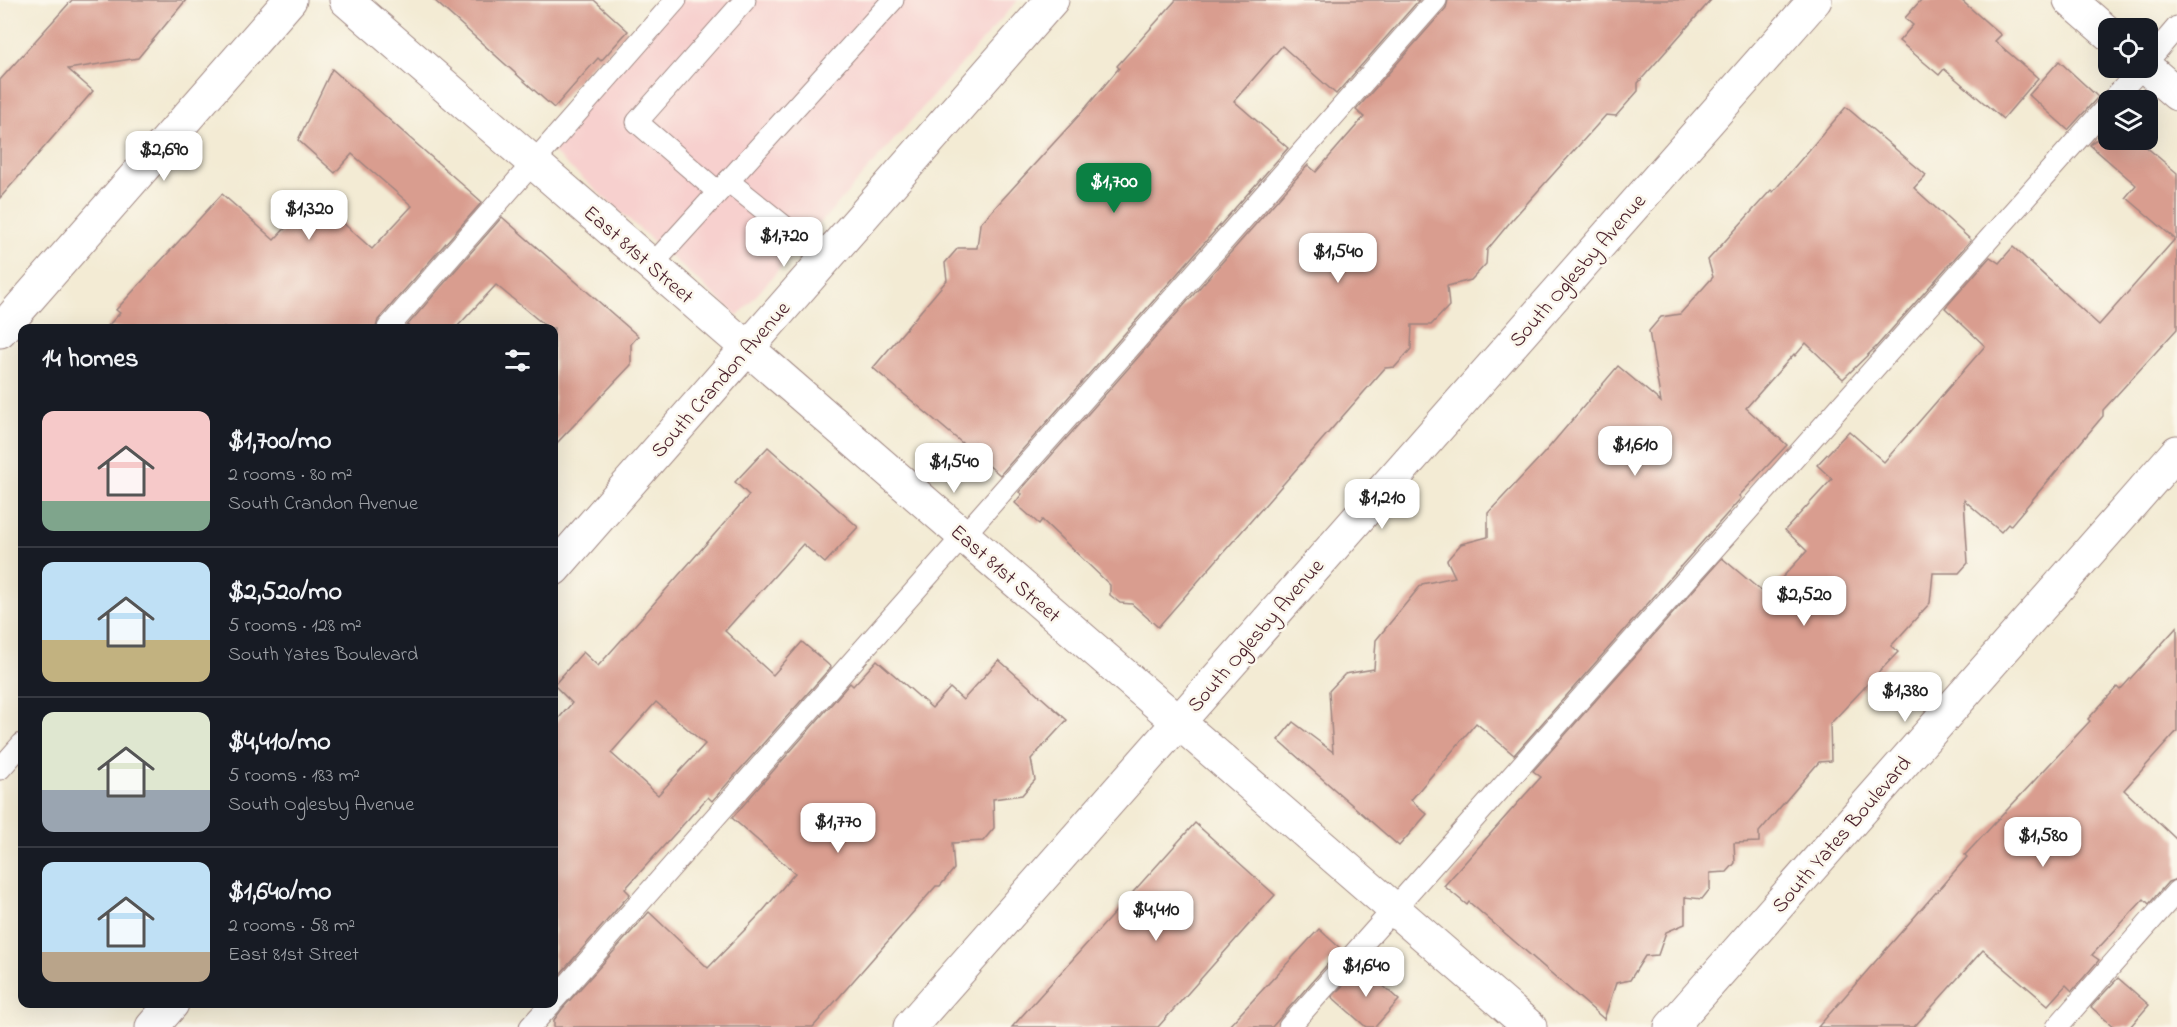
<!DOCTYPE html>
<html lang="en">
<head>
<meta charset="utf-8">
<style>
	:root { --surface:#171b24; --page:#20242c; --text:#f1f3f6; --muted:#9ea1a6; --line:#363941; --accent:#0b8043 }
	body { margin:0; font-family:"Indie Flower",sans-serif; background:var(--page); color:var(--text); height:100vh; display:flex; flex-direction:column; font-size:22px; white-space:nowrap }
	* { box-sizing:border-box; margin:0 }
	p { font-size:20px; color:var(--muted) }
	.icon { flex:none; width:33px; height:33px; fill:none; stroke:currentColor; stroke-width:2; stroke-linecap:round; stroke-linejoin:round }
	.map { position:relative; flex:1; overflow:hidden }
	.panel { position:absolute; left:18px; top:324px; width:540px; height:684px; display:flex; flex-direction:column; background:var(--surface); border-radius:12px; box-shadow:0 6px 24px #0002 }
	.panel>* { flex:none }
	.tools { position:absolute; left:2098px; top:18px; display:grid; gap:12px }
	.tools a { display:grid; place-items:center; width:60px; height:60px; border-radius:12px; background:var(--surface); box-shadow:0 6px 24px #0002; font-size:30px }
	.price { position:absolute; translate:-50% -51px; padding:0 14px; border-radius:12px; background:#fff; color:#222; font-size:20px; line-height:39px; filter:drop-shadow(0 2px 3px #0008) }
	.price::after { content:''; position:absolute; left:50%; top:36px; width:18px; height:14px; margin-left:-9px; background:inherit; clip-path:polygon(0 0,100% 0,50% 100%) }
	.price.selected { background:var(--accent); color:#fff }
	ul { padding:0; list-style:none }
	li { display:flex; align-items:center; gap:18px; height:150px; padding:0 24px }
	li+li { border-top:2px solid var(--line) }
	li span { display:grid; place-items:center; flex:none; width:168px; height:120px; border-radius:12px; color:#555 }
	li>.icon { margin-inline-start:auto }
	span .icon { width:72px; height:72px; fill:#fffc; stroke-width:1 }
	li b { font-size:26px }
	h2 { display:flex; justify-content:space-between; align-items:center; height:72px; padding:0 24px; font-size:26px }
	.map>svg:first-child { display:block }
	.built { fill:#f7d0ce }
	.building { fill:#d99d8f; fill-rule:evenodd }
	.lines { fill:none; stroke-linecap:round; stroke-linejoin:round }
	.service-casing { stroke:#9e8580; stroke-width:23 }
	.minor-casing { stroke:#9e8580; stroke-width:35 }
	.tertiary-casing { stroke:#9e8580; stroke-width:35 }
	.service { stroke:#fff; stroke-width:21 }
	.minor { stroke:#fff; stroke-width:33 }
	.tertiary { stroke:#fff; stroke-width:33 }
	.labels { text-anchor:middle; stroke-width:5; stroke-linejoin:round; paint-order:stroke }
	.street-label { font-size:21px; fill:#4a1f2b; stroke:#fbf7ec }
</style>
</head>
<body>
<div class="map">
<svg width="2177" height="1027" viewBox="0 0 2177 1027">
	<rect width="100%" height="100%" fill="#fbf7ec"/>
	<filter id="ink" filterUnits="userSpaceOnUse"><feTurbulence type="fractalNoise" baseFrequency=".0167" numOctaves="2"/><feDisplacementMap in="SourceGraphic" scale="12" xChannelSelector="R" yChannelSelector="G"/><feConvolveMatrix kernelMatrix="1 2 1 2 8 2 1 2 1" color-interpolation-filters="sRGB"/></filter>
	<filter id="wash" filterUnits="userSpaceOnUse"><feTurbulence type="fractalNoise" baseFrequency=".008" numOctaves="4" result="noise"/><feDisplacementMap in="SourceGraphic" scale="24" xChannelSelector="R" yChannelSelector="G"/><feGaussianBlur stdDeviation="1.35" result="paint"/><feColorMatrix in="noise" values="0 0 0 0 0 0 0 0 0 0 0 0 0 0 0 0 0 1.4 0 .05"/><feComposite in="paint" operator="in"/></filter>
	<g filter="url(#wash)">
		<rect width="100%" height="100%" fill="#f3ebd4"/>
		<polygon class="built" points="676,0 1018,0 738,316 547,147"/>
		<g id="blocks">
			<g class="building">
				<polygon points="72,0 186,0 138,58 68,69 93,91 0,198 0,80"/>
				<polygon points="434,0 594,0 628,31 601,61 598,58 554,108"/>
				<polygon points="1176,0 1419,0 1336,94 1282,46 1234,101 1288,148 1000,475 873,368 947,280 945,263 958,248 977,248 980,224 1083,111 1119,68 1117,66"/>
				<polygon points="1448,0 1711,0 1638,83 1638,91 1616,116 1606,115 1511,221 1487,250 1486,264 1471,280 1447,286 1449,306 1431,325 1412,325 1411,349 1395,367 1385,368 1158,627 1132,604 1120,603 1110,595 1110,585 1042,520 1039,524 1015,503 1022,494 1019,492 1308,165 1316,172 1364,117 1356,110 1446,8"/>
				<polygon points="1921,0 1961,0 2001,35 1995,41 2038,78 2003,119 1944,69 1939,75 1899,41 1913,25 1905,18"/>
				<polygon points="2059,61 2098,97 2068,130 2029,95"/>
				<polygon points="332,69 482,202 378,320 376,328 106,328 120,313 116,310 222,194 274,240 295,218 302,226 322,204 372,249 412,206 352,154 335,173 298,140"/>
				<polygon points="1846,107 1926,175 1914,188 1971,240 1876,347 1843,379 1806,343 1795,356 1794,354 1746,408 1787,445 1739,496 1741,498 1514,755 1476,723 1411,800 1427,814 1399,846 1278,740 1293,722 1333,752 1329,691 1345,674 1374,669 1376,640 1422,584 1455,577 1447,560 1461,544 1488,537 1488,513 1545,452 1618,366 1661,402 1649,331 1661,317 1680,314 1713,277 1708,260 1771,190 1773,192"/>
				<polygon points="2095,140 2138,140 2177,173 2177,329 2103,410 2103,416 2010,526 2008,524 2001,532 1964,500 1968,563 1959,573 1933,573 1930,603 1891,646 1898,652 1830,724 1831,761 1819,762 1759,832 1759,842 1734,843 1735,863 1727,872 1710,873 1710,889 1702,899 1685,897 1685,924 1666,932 1658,955 1645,956 1630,980 1616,983 1604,1019 1469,902 1467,905 1444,886 1541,777 1533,771 1722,558 1766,595 1807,551 1785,530 1832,479 1817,465 1849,431 1884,462 1985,346 1945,308 1990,257 1999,263 2013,247 2099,325 2175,239 2126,197 2136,185 2090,145"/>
				<polygon points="502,217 638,336 631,344 631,365 554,446 554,328 548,328 496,285 456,328 405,328"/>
				<path d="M768,447L858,527L825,563L803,544L725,631L773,675L802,642L831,667L712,801L708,797L625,889L630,894L554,981V724L572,703L554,685L583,652L598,666L635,625L749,495L735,482ZM656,702L705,744L658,795L611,753Z"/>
				<polygon points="2177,627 2177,731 2124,790 2177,840 2177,879 2168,882 2149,904 2144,899 2092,955 2099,960 2072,991 2066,985 2048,1005 1983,950 1914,1027 1818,1027 1967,857 1965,855 2090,721 2088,719 2117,687 2120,690"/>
				<polygon points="877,660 932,708 950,688 963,700 999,660 1067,720 1031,759 1035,780 1022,795 993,799 994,828 983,841 952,843 954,869 940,886 936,886 813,1027 554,1027 554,1020 562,1009 649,912 708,968 762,912 795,873 732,818 850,683 853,686"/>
				<polygon points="1195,823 1275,895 1158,1027 1012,1027"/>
				<polygon points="1319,929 1341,949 1279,1019 1272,1027 1228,1027"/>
				<polygon points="1361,966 1399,1000 1375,1027 1366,1027 1332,997"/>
				<polygon points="2118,978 2149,1005 2130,1027 2114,1027 2091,1007"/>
			</g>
		</g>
	</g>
	<g filter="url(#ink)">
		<use href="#blocks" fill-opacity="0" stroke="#9e8580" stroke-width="1.5"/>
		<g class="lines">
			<g class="service-casing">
				<g id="service">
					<polyline points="2148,61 2177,27"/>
					<polyline points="2112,100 2142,68"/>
					<polyline points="728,181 825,259"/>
					<polyline points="718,192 637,122 745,0"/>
					<polyline points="652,265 893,0"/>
					<polyline points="388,328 676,0"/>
					<polyline points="0,769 22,744"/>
					<polyline points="554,1000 1436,0"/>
					<polyline points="530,1027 551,1004"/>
					<polyline points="1289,1027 2109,104"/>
					<polyline points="2057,1027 2177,891"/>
				</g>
			</g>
			<g class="minor-casing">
				<g id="minor">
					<polyline points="346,0 1530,1027"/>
					<polyline points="2070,0 2109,34"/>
					<polyline points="2147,68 2177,94"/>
					<polyline points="0,331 290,0"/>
					<polyline points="554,569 1052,0"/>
					<polyline points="152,1027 172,1004"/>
					<polyline points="910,1027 1815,0"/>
				</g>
			</g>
			<g class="tertiary-casing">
				<polyline id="tertiary" points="1671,1027 2177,452"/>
			</g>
			<use href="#service" class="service"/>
			<use href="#minor" class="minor"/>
			<use href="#tertiary" class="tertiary"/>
		</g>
	</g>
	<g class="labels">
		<g class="street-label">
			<text transform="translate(639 254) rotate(41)" y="7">East 81st Street</text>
			<text transform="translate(1577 270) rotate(-49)" y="7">South Oglesby Avenue</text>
			<text transform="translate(720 379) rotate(-49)" y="7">South Crandon Avenue</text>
			<text transform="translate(1006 573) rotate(41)" y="7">East 81st Street</text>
			<text transform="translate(1255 635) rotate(-49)" y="7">South Oglesby Avenue</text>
			<text transform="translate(1841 834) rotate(-49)" y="7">South Yates Boulevard</text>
		</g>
	</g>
</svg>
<div class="tools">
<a><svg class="icon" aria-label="locate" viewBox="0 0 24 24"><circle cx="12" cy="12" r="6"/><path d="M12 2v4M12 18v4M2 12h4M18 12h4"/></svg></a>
<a><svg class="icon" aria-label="layers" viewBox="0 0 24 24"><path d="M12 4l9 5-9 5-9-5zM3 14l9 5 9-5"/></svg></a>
</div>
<b class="price" style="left:164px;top:182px">$2,690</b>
<b class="price selected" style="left:1114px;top:214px">$1,700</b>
<b class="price" style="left:309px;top:241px">$1,320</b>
<b class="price" style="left:784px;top:268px">$1,720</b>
<b class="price" style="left:1338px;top:284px">$1,540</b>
<b class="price" style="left:1635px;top:477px">$1,610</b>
<b class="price" style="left:954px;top:494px">$1,540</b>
<b class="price" style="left:1382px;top:530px">$1,210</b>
<b class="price" style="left:1804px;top:627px">$2,520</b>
<b class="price" style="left:1905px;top:723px">$1,380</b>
<b class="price" style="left:838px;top:854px">$1,770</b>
<b class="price" style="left:2043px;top:868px">$1,580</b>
<b class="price" style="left:1156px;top:942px">$4,410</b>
<b class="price" style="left:1366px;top:998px">$1,640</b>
<section class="panel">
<h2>14 homes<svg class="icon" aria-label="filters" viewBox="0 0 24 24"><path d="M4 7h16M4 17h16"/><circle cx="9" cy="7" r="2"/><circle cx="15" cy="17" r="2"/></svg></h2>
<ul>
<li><span style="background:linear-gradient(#f6c9c9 75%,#7fa58c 0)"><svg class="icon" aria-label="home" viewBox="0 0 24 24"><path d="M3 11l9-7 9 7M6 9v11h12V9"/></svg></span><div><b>$1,700/mo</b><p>2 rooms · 80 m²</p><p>South Crandon Avenue</p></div></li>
<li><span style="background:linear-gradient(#bfe0f5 65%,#c2b280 0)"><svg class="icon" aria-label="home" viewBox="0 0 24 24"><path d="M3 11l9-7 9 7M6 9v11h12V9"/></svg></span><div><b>$2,520/mo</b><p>5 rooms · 128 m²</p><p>South Yates Boulevard</p></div></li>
<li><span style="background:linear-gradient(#dfe7d0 65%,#9aa5b1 0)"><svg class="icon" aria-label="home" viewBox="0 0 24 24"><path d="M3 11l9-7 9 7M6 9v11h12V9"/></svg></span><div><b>$4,410/mo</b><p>5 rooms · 183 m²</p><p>South Oglesby Avenue</p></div></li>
<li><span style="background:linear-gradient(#bfe0f5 75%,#b9a48a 0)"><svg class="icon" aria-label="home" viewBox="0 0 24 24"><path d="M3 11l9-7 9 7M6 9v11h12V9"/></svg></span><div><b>$1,640/mo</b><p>2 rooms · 58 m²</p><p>East 81st Street</p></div></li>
</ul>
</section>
</div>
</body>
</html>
